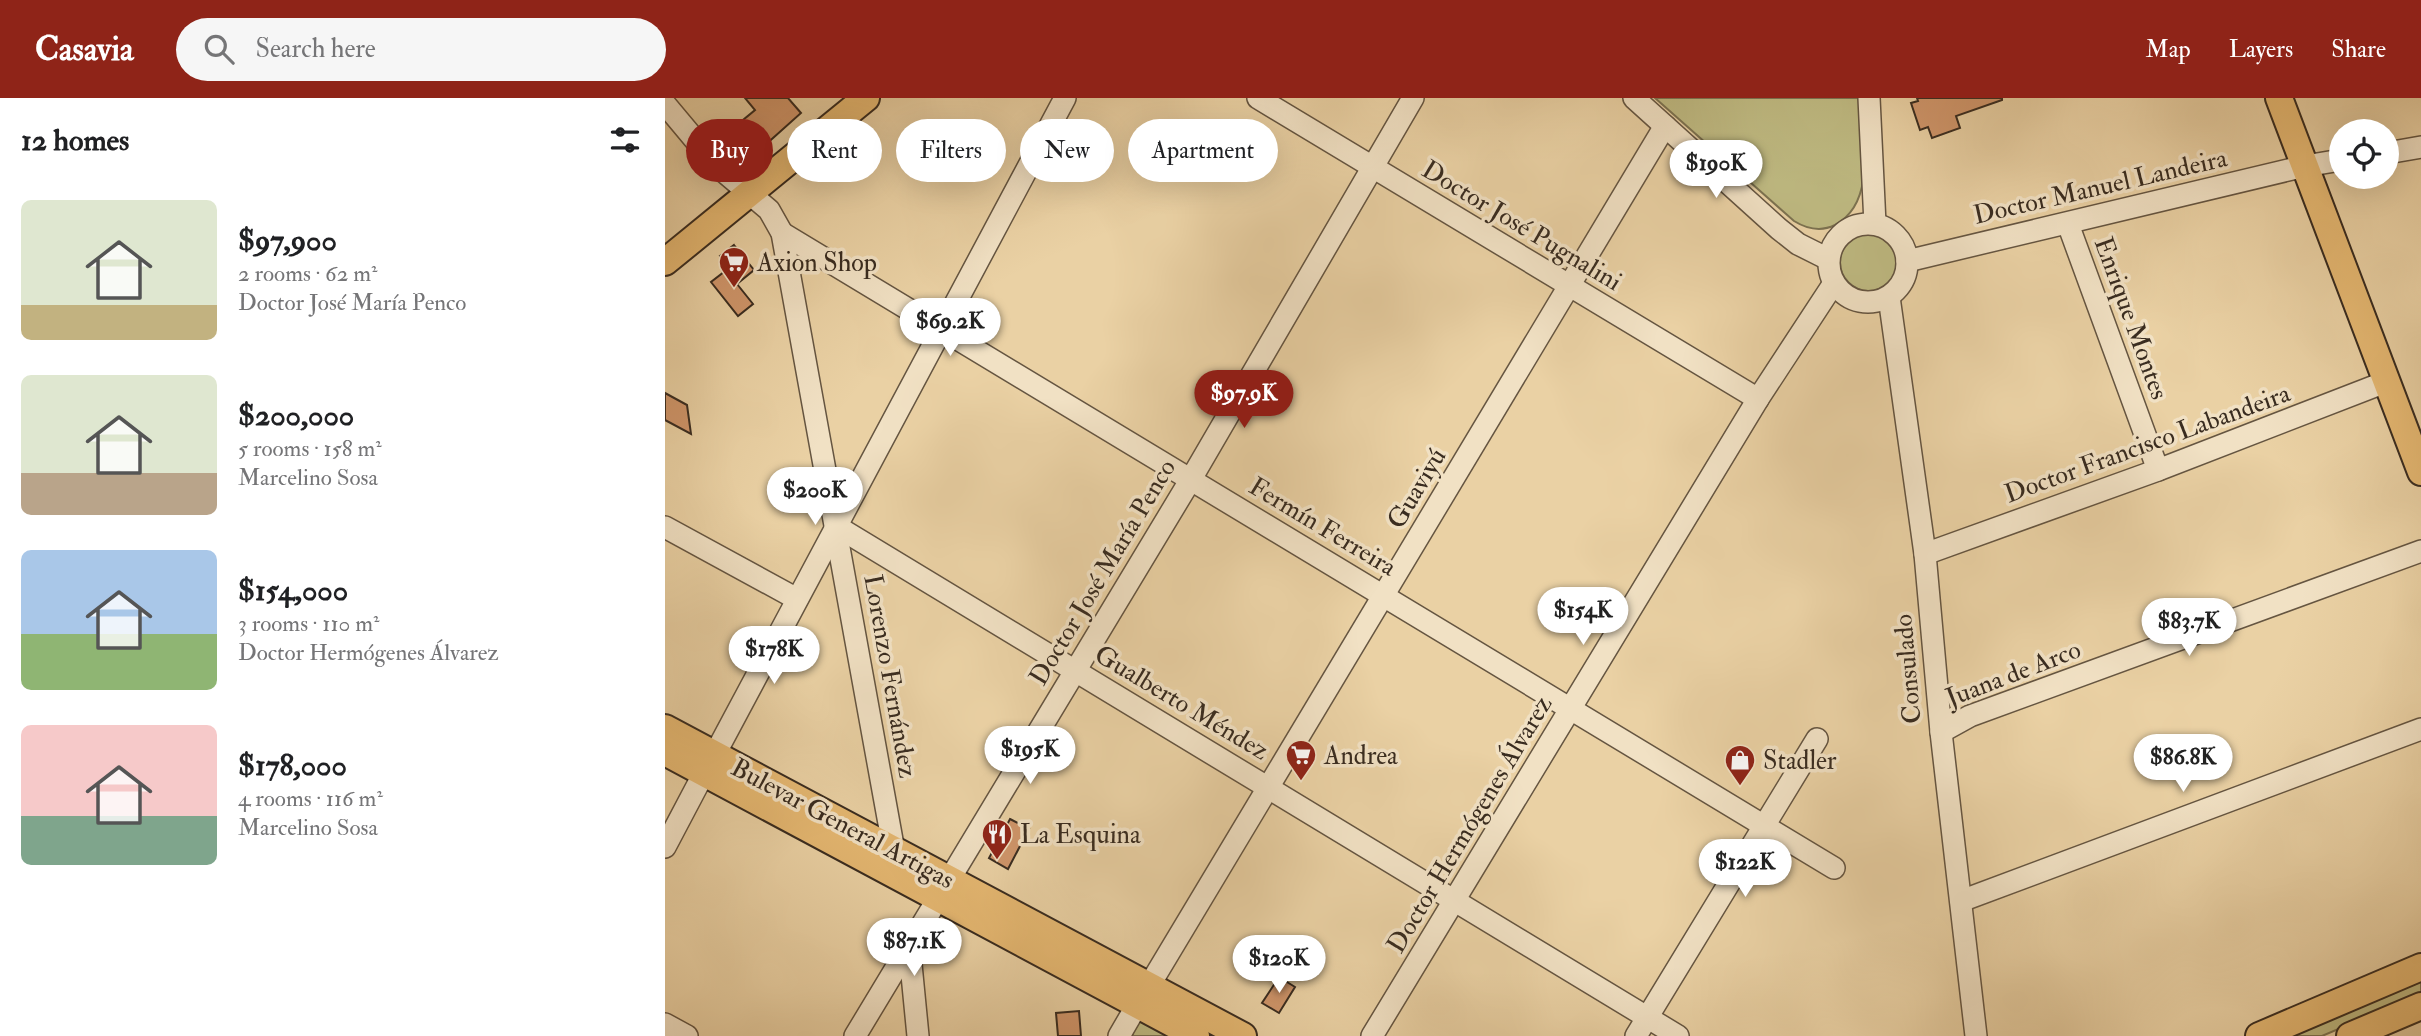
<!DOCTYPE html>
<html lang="en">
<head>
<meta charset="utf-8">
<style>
	:root { --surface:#fff; --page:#f6f6f6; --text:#202124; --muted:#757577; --accent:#8f2418 }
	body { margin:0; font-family:"IM FELL Double Pica",serif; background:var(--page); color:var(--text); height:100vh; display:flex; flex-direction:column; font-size:26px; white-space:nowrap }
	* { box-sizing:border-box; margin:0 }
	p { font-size:23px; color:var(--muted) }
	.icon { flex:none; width:38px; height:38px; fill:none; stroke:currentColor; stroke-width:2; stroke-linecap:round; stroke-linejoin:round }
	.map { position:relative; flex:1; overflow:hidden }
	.sheet { display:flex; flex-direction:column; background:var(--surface); width:665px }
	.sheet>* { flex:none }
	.guide { position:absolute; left:21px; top:21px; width:665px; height:63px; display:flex; gap:14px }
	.tools { position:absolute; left:1664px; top:21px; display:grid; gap:14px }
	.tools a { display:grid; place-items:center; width:70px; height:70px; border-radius:50%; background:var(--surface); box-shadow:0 7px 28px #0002; font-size:35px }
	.price { position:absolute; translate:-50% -60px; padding:0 16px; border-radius:24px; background:#fff; color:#222; font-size:23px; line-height:46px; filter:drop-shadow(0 2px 4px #0008) }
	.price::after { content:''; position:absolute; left:50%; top:42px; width:21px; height:16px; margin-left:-10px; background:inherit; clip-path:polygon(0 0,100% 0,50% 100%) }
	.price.current { background:var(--accent); color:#fff }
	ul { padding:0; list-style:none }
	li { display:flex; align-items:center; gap:21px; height:175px; padding:0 21px }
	li span { display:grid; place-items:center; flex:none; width:196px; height:140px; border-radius:10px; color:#555 }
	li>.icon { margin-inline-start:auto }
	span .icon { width:84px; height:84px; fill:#fffc; stroke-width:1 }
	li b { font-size:30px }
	h2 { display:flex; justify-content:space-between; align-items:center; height:84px; padding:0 21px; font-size:30px }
	.chip { padding:0 24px; border-radius:32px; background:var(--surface); box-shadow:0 7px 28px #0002; font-size:24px; line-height:63px }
	.chip.current { background:var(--accent); color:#fff }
	header { display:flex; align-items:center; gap:42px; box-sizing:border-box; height:98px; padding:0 35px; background:var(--accent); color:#fff }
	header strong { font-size:33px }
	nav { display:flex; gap:38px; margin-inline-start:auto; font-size:24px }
	.search { width:490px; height:63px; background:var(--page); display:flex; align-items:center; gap:18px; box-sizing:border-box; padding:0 24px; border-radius:38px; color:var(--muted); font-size:26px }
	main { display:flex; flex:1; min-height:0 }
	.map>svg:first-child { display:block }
	.green { fill:#beb981; stroke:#7c7250; stroke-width:2 }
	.building { fill:#d0966b; stroke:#392c20; stroke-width:2 }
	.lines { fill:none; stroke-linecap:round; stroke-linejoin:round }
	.minor-casing { stroke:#655541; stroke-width:24 }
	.major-casing { stroke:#392c20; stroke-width:30 }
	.minor { stroke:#f1e1c4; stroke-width:21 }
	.major { stroke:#e5b872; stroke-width:26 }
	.labels { text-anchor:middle; stroke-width:7; stroke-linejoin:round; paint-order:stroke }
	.street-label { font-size:26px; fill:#392c20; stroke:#f1e1c4 }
	.poi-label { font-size:26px; fill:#392c20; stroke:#f1e1c4; text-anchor:start }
</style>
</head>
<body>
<header>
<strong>Casavia</strong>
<div class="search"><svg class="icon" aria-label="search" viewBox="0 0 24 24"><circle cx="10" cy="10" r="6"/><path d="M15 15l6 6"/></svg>Search here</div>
<nav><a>Map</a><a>Layers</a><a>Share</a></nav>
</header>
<main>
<section class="sheet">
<h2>12 homes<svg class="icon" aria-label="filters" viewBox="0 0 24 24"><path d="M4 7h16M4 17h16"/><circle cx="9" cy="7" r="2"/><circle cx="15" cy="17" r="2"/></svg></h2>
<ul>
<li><span style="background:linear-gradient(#dfe7d0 75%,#c2b280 0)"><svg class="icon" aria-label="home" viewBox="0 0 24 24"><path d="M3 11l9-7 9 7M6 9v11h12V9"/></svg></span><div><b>$97,900</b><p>2 rooms · 62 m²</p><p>Doctor José María Penco</p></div></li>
<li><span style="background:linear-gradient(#dfe7d0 70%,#b9a48a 0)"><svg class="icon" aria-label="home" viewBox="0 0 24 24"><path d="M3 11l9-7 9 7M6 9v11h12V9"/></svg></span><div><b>$200,000</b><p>5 rooms · 158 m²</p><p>Marcelino Sosa</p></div></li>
<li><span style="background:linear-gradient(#a9c7e8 60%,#8fb573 0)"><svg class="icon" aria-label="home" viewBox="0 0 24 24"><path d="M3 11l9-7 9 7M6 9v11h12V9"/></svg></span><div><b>$154,000</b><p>3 rooms · 110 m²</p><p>Doctor Hermógenes Álvarez</p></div></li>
<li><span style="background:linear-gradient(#f6c9c9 65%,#7fa58c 0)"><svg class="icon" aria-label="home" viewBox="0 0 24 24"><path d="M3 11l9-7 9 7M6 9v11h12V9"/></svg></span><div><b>$178,000</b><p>4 rooms · 116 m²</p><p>Marcelino Sosa</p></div></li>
</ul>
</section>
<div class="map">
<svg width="1756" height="938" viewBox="0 0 1756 938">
	<rect width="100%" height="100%" fill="#ead1a4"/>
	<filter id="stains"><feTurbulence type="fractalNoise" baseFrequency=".00286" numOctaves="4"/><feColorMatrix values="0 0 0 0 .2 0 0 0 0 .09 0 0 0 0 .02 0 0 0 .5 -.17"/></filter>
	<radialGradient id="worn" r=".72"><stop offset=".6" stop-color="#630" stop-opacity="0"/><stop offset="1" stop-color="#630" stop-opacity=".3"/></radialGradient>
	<g class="green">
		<path d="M990,0H1195C1197,39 1213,104 1170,127C1156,134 1142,131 1129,123Z"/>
		<circle cx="1204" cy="164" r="29"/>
		<polygon points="1756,883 1756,896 1657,938 1625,938"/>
		<polygon points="476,921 509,938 468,938 467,934"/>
	</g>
	<g class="building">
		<polygon points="80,0 123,0 136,15 80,65 61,36 90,12"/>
		<polygon points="1252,0 1337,0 1337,2 1291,18 1295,30 1267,40 1263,29 1255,32 1246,5 1253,3"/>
		<polygon points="69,147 89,172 72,186 88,206 73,218 46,184 64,170 55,158"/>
		<polygon points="0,295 22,307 26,336 0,322"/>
		<polygon points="345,721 364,731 343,771 324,760"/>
		<polygon points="614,879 630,889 614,915 597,905"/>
		<polygon points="414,913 416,938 393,938 391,915"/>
	</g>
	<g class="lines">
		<g class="minor-casing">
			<g id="minor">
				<polyline points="593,0 1093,301"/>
				<polyline points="969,0 1114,131 1133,146 1163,161"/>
				<polyline points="1204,0 1210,126"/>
				<polyline points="0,6 51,67 104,112 117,135 229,753"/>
				<polyline points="1722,55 1756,49"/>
				<circle cx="1203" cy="165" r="39"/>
				<polyline points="1403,126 1493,372"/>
				<polyline points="117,135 1169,770"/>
				<polyline points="1242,163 1640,68 1676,62"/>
				<polyline points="1224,199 1260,456 1276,634 1311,938"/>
				<polyline points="171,428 1013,938"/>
				<polyline points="0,429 132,501"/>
				<polyline points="1260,456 1493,372 1723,283"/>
				<polyline points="1276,634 1305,618 1756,453"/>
				<polyline points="50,656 400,0"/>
				<polyline points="0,749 39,675"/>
				<polyline points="1296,803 1756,631"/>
				<polyline points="244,846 253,938"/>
				<polyline points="484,888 1000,28"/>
				<polyline points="0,926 22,938"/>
				<polyline points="190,938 526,381 748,0"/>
				<polyline points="454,938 472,907"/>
				<polyline points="707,938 1093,301 1169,185"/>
				<polyline points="971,938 1152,641"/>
			</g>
		</g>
		<g class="major-casing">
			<g id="major">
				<polyline points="1614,0 1756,374"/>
				<polyline points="0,164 201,0"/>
				<polyline points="0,630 578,938"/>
				<polyline points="0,654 531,938"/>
				<polyline points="1594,938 1756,869"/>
				<polyline points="1685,938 1756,908"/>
			</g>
		</g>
		<use href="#minor" class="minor"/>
		<use href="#major" class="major"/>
	</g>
	<defs>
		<g id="supermarket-pin" transform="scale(1.575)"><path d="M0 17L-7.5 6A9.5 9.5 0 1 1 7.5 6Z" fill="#8f2418" stroke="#f1e1c4"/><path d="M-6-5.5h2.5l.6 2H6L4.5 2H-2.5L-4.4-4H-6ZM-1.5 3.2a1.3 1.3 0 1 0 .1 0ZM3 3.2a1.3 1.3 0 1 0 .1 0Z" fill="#fff"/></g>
		<g id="shop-pin" transform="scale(1.575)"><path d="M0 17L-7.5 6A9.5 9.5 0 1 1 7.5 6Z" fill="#8f2418" stroke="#f1e1c4"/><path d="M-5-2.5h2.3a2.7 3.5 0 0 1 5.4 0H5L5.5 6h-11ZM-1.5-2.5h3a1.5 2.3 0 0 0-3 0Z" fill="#fff"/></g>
		<g id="restaurant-pin" transform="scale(1.575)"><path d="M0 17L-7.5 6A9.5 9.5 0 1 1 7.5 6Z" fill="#8f2418" stroke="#f1e1c4"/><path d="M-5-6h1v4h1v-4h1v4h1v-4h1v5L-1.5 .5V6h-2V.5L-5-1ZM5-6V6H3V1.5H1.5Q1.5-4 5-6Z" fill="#fff"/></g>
	</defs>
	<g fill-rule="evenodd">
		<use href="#supermarket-pin" x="69" y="164"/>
		<use href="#supermarket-pin" x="636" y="657"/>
		<use href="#shop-pin" x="1075" y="662"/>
		<use href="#restaurant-pin" x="332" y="736"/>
	</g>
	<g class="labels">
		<g class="street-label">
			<text transform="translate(1435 88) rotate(-13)" y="9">Doctor Manuel Landeira</text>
			<text transform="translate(857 127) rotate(31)" y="9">Doctor José Pugnalini</text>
			<text transform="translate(1467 220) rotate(70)" y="9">Enrique Montes</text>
			<text transform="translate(1482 345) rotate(-20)" y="9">Doctor Francisco Labandeira</text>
			<text transform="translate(751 390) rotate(-59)" y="9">Guaviyú</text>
			<text transform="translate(658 428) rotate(31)" y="9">Fermín Ferreira</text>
			<text transform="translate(437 474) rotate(-59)" y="9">Doctor José María Penco</text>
			<text transform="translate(1242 571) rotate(-95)" y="9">Consulado</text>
			<text transform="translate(1348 575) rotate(-21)" y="9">Juana de Arco</text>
			<text transform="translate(226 578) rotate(80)" y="9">Lorenzo Fernández</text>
			<text transform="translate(517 604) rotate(31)" y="9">Gualberto Méndez</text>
			<text transform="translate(178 725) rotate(28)" y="9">Bulevar General Artigas</text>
			<text transform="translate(804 726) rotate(-59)" y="9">Doctor Hermógenes Álvarez</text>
		</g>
		<g class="poi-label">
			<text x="92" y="173">Axion Shop</text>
			<text x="659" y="666">Andrea</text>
			<text x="1098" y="671">Stadler</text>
			<text x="355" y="745">La Esquina</text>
		</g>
	</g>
	<rect width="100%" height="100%" filter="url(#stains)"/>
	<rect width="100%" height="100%" fill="url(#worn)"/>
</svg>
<div class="tools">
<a><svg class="icon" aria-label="locate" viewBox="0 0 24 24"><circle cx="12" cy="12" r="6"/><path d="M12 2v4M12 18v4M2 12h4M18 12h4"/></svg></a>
</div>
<b class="price" style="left:1051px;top:102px">$190K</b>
<b class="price" style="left:285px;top:260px">$69.2K</b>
<b class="price current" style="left:579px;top:332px">$97.9K</b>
<b class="price" style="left:150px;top:429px">$200K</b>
<b class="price" style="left:918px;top:549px">$154K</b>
<b class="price" style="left:1524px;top:560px">$83.7K</b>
<b class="price" style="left:109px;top:588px">$178K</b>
<b class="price" style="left:365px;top:688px">$195K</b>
<b class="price" style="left:1518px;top:696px">$86.8K</b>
<b class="price" style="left:1080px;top:801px">$122K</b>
<b class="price" style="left:249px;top:880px">$87.1K</b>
<b class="price" style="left:614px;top:897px">$120K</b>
<div class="guide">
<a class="chip current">Buy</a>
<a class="chip">Rent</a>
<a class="chip">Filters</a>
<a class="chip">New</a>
<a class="chip">Apartment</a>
</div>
</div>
</main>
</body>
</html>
